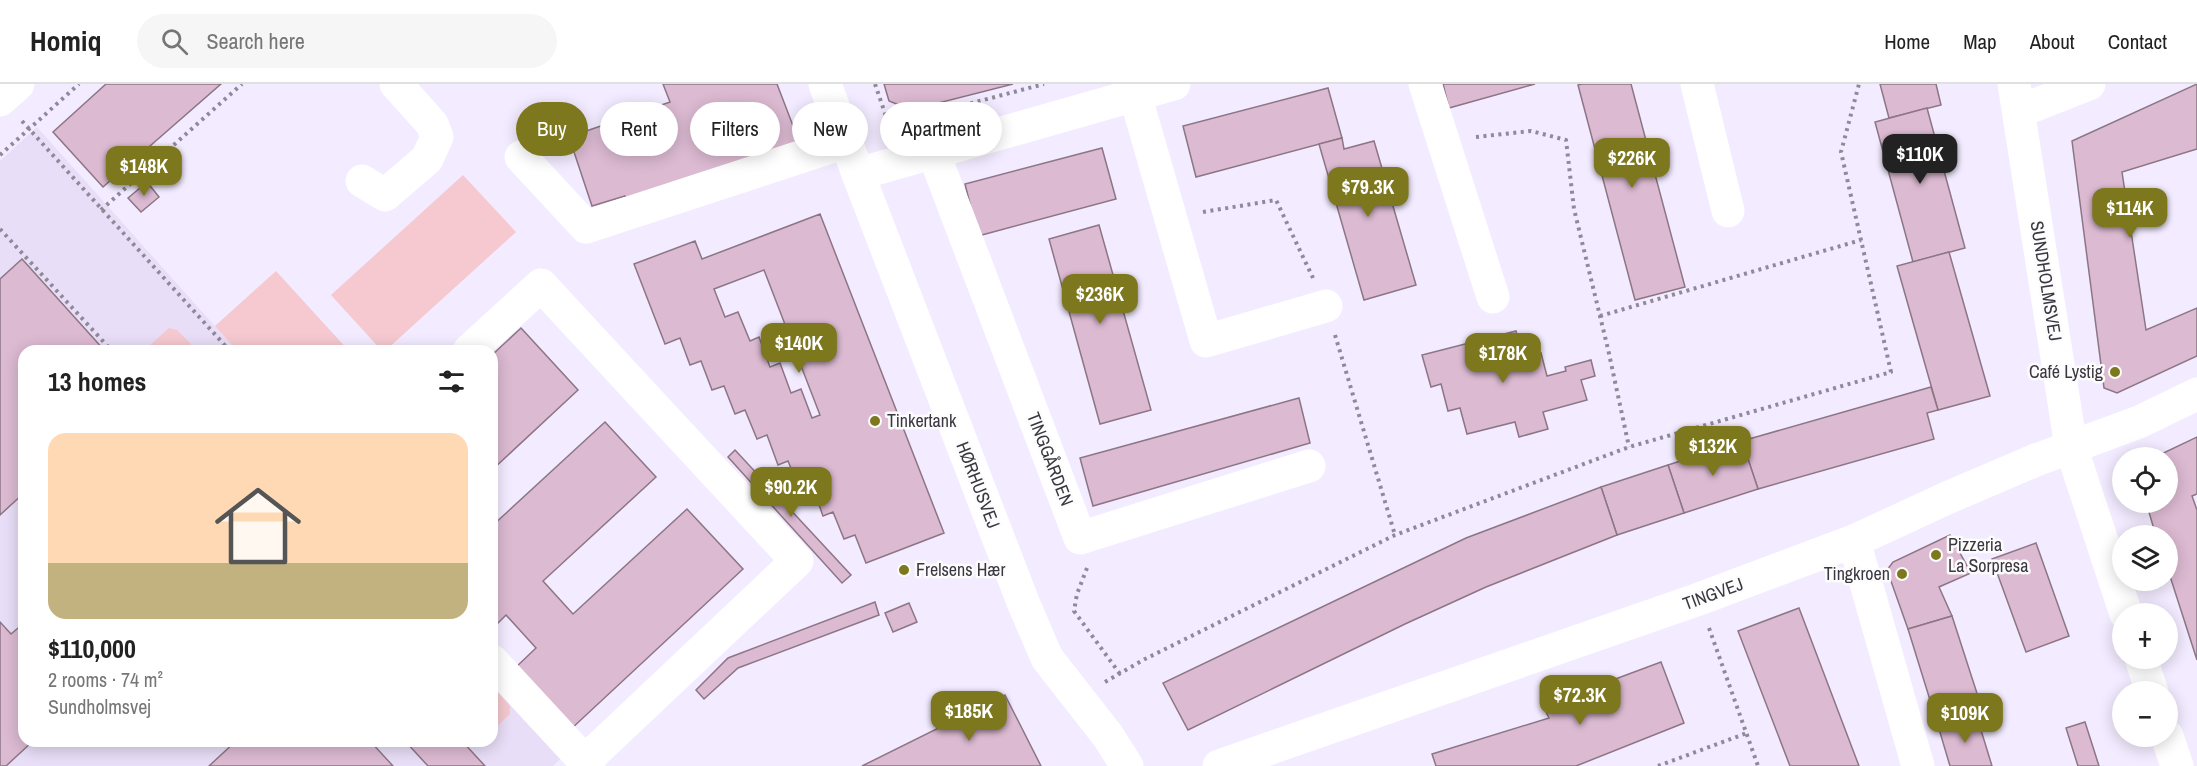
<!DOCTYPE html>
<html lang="en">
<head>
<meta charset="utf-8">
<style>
	:root { --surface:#fff; --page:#f6f6f6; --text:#222; --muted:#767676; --line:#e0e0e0; --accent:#7d771d }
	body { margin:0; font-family:"Archivo Narrow",sans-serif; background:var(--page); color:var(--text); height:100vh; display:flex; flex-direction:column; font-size:22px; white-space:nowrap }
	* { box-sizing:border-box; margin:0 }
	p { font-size:20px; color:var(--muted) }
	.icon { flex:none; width:33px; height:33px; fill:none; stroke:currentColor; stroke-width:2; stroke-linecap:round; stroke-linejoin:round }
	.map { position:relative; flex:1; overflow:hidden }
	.side { position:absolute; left:18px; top:261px; width:480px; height:402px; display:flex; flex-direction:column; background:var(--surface); border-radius:18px; box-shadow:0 3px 15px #0003 }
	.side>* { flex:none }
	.guide { position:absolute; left:516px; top:18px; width:570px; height:54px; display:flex; gap:12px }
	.fabs { position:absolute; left:2112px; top:363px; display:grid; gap:12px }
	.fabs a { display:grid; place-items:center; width:66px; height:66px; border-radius:50%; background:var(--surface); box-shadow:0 3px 15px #0003; font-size:30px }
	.price { position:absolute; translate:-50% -51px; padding:0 14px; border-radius:12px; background:var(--accent); color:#fff; font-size:20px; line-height:39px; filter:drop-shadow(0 2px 3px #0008) }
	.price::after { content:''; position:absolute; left:50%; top:36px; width:18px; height:14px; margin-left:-9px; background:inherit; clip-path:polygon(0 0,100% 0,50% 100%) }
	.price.current { background:#222; color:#fff }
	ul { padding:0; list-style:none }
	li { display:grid; align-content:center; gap:12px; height:318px; padding:0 30px }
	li+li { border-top:2px solid var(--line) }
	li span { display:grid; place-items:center; height:186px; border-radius:18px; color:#555 }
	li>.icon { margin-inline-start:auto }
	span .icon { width:108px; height:108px; fill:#fffc; stroke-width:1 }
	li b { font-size:26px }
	h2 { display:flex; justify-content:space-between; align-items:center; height:72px; padding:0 30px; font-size:26px }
	.tag { padding:0 21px; border-radius:27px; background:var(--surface); box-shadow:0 3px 15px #0003; font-size:21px; line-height:54px }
	.tag.current { background:var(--accent); color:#fff }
	header { display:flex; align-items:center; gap:36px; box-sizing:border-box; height:84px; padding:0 30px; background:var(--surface); border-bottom:2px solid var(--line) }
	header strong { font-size:28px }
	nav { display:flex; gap:33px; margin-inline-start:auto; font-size:21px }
	.search { width:420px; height:54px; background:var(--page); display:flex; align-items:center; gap:15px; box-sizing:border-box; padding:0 21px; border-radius:33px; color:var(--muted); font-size:22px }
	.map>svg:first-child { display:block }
	.built { fill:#e8def7 }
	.green { fill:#f5c9cf }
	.building { fill:#dcbad2; stroke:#8c7685; stroke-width:1.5; fill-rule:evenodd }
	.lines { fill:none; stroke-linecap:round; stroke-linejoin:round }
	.path { stroke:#8f8a98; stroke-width:4; stroke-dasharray:3 4.5; stroke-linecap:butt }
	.minor { stroke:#fff; stroke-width:33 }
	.poi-dot { fill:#7d771d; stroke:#fcfcfc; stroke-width:2 }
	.labels { text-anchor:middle; stroke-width:5; stroke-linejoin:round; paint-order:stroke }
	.street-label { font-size:18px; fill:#3a3740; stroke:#fcfcfc }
	.poi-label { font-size:18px; fill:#3a3740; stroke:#fcfcfc; text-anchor:start }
</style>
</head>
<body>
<header>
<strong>Homiq</strong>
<div class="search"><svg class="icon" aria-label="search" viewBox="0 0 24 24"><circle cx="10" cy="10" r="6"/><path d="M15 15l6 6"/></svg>Search here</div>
<nav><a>Home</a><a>Map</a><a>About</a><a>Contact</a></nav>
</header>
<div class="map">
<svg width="2197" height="682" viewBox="0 0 2197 682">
	<rect width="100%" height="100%" fill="#f3ebff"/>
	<polygon class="built" points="37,43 237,267 24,267 24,657 492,657 492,584 568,668 553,682 0,682 0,77"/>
	<g class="green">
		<polygon points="463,91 516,148 385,267 382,267 331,211"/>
		<polygon points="276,187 349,267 237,267 215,242"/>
		<polygon points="169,244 177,246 191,260 190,267 149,267 148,263"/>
		<polygon points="492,602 510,622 510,630 495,644 492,643"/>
	</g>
	<g class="building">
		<polygon points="106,0 221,0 103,103 53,48"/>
		<polygon points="663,0 777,0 800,60 626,115 625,112 592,122 569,53 670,18"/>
		<polygon points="884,0 1013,0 911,26 889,17"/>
		<polygon points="1443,0 1535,0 1449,24"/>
		<polygon points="1582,0 1631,0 1685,203 1635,216 1578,1"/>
		<polygon points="1880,0 1936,0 1941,21 1889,34"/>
		<polygon points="2197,0 2197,65 2122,88 2146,246 2197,224 2197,272 2117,309 2104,304 2072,57"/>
		<polygon points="1328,4 1342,54 1196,93 1183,42"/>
		<polygon points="1927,24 1965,164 1913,178 1875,38"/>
		<polygon points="1342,54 1344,65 1374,57 1416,201 1364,216 1319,60"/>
		<polygon points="1102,64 1116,115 978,152 965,100"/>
		<polygon points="147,98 159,113 141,128 128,114"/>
		<path d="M820,130L944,449L866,479L855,451L844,455L833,428L823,432L812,401L800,406L788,377L778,381L767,351L757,355L745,326L735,330L724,302L712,306L701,277L690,281L680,254L665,260L634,180L695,157L702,175ZM764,186L820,331L812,334L801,305L791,309L780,279L770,283L759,253L750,257L738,228L725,233L714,205Z"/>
		<polygon points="1099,141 1151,326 1100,340 1049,155"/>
		<polygon points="1949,168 1990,312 1938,326 1897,182"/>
		<polygon points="22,175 105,267 24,267 24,409 0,431 0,195"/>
		<polygon points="521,244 578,306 492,386 492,271"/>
		<polygon points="1516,247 1523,274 1541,269 1547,292 1566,287 1565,283 1591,276 1595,292 1581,296 1587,316 1543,328 1548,345 1519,353 1515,338 1467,350 1460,324 1448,327 1441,300 1431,303 1422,271"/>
		<polygon points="1931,303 1938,326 1927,329 1934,355 1758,405 1742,357"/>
		<polygon points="1299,314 1310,359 1093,422 1080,374"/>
		<polygon points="605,338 656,393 543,497 573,530 687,425 743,485 570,646 514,585 536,564 506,531 492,545 492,442"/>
		<polygon points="2197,353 2197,410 2192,412 2197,426 2197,576 2168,486 2168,452 2156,452 2146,418 2168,418 2168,374 2153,374"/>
		<polygon points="1742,357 1758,405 1684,429 1668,381"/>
		<polygon points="735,366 851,491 842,499 728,373"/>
		<polygon points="1668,381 1684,429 1617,451 1601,403"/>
		<polygon points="1601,403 1617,451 1486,503 1405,540 1188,646 1163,599 1466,454"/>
		<polygon points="1950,451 1971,489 1939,503 1952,532 1908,545 1887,486 1893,478"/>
		<polygon points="2036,459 2069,552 2026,568 1992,475"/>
		<polygon points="875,518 879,531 738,584 704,615 696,606 728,574"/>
		<polygon points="909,519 917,538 893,548 885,529"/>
		<polygon points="1799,524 1859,682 1790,682 1738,547"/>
		<polygon points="1952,532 1984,631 1939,645 1908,545"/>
		<polygon points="0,538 11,550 24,539 24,657 33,657 6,682 0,682"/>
		<polygon points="1661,578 1684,639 1576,682 1436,682 1432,670 1549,634 1543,622"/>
		<polygon points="1005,611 1041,682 862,682"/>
		<polygon points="1977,633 1992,682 1950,682 1939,645"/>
		<polygon points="2085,638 2099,682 2078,682 2066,644"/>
		<polygon points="236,657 370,657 393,682 209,682"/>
		<polygon points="405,657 462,657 485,682 428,682"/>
	</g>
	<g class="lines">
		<g class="path">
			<polyline points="875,0 889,41 1044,0"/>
			<polyline points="22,37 230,267"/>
			<polyline points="1476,53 1531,47 1566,56 1574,125 1608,265 1629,363"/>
			<polyline points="0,71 79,0"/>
			<polyline points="101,126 242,0"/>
			<polyline points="1203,128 1276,116 1313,194"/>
			<polyline points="0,145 112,267"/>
			<polyline points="1600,232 1861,156"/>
			<polyline points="1335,251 1395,451"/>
			<polyline points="1087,484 1077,510 1074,527 1120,590"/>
			<polyline points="1709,544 1758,682"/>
			<polyline points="1105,598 1145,575 1395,451 1629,363 1891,288 1841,68 1859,0"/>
			<polyline points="1658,682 1747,649"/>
		</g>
		<g class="minor">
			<polyline points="825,0 858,90 1023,518 1047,574 1108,652 1127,682"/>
			<polyline points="1132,0 1206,257 1326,222"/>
			<polyline points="1425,0 1493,213"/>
			<polyline points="1697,0 1728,127"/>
			<polyline points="2014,0 2071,363 2126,530"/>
			<polyline points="0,16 18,0"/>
			<polyline points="2020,27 2089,0"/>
			<polyline points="934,70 1080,454 1309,382"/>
			<polyline points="521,73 586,143 846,58"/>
			<polyline points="858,90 1174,0"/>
			<polyline points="362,97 385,111 427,75 437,53 432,40 396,0"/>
			<polyline points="469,267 541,201 797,477 585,677"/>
			<polyline points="1854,457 1918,682"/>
			<polyline points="2141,574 2152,608"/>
			<polyline points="492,577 589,682"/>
			<polyline points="2167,652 2177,682"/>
			<polyline points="1219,682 1699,515 1854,457 1947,414 2036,376 2139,338 2197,310"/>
		</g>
	</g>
	<g class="poi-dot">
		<circle cx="2115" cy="288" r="6"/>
		<circle cx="875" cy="337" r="6"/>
		<circle cx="1936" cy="471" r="6"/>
		<circle cx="904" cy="486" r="6"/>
		<circle cx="1902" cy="490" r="6"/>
	</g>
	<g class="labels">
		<g class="street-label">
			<text transform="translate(2046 197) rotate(81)" y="6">SUNDHOLMSVEJ</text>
			<text transform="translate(1050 375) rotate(69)" y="6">TINGGÅRDEN</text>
			<text transform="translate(978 401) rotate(69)" y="6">HØRHUSVEJ</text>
			<text transform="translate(1713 510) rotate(-20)" y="6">TINGVEJ</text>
		</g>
		<g class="poi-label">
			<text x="2103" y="294" text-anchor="end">Café Lystig</text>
			<text x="887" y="343">Tinkertank</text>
			<text x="1948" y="467">Pizzeria<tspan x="1948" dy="21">La Sorpresa</tspan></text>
			<text x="916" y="492">Frelsens Hær</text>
			<text x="1890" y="496" text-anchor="end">Tingkroen</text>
		</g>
	</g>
</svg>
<div class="fabs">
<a><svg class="icon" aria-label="locate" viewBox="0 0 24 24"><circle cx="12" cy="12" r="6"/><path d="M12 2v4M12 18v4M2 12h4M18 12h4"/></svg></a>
<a><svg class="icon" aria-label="layers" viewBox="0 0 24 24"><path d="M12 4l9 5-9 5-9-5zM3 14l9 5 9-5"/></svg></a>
<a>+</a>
<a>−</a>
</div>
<b class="price current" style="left:1920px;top:101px">$110K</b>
<b class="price" style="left:1632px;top:105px">$226K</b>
<b class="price" style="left:144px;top:113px">$148K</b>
<b class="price" style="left:1368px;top:134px">$79.3K</b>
<b class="price" style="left:2130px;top:155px">$114K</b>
<b class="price" style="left:1100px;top:241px">$236K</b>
<b class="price" style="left:799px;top:290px">$140K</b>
<b class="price" style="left:1503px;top:300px">$178K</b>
<b class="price" style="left:1713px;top:393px">$132K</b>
<b class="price" style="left:791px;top:434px">$90.2K</b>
<b class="price" style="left:1580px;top:642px">$72.3K</b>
<b class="price" style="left:969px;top:658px">$185K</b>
<b class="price" style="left:1965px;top:660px">$109K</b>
<div class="guide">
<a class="tag current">Buy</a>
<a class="tag">Rent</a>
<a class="tag">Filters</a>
<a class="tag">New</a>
<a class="tag">Apartment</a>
</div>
<section class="side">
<h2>13 homes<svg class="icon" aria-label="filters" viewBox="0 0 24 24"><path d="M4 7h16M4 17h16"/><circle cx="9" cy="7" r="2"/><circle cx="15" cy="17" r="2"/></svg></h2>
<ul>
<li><span style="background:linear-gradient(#ffd9b3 70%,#c2b280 0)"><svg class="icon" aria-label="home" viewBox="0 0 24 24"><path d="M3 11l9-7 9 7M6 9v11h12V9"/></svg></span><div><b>$110,000</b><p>2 rooms · 74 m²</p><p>Sundholmsvej</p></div></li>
</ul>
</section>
</div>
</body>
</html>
